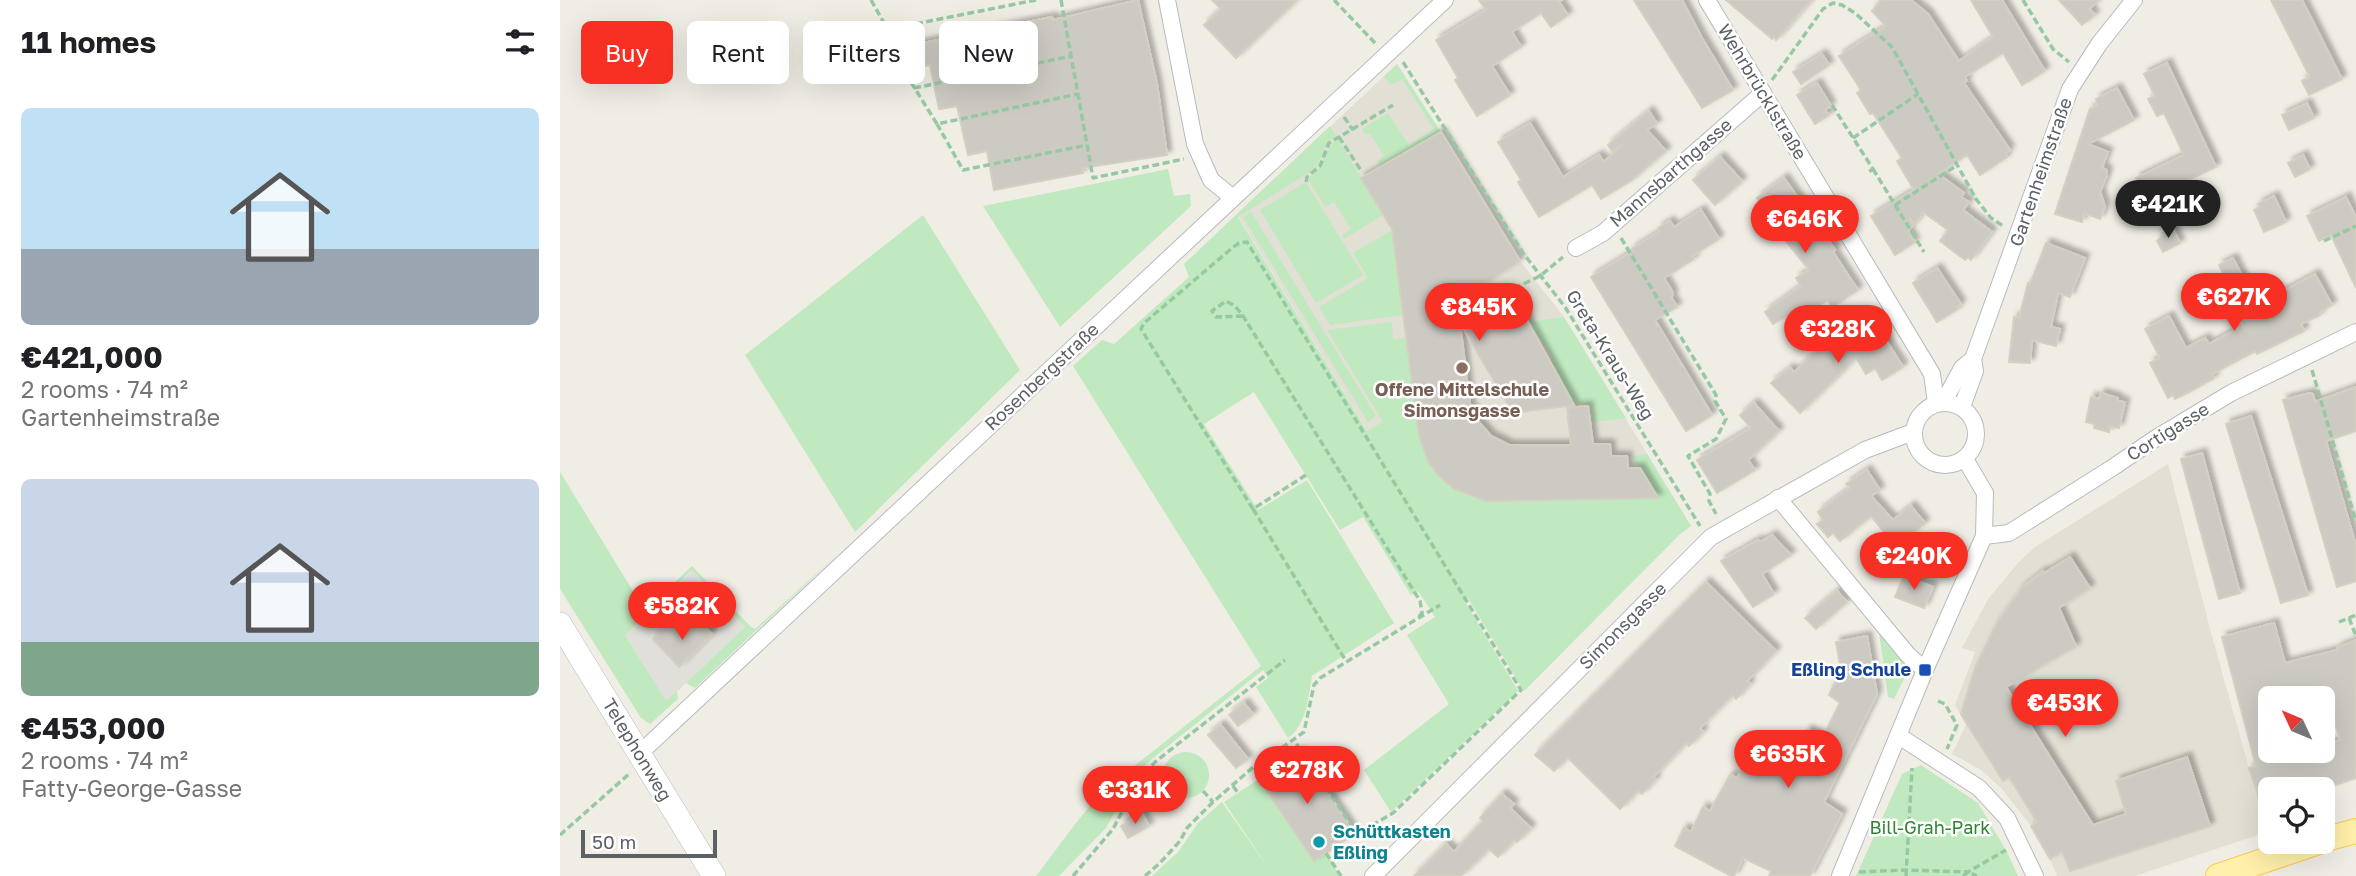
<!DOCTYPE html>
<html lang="en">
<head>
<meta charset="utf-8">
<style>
	:root { --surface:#fff; --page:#f6f6f6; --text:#202124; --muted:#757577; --accent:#f73023 }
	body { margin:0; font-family:"Golos Text",sans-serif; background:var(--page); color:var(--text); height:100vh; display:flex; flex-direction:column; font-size:26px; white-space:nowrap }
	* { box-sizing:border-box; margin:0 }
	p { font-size:23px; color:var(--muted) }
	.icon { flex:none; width:38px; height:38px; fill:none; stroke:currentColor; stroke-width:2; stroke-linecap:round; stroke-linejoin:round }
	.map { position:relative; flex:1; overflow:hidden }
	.details { display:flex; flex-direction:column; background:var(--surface); width:560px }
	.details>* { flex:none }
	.banner { position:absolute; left:21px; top:21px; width:665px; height:63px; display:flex; gap:14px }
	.needle { width:46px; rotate:314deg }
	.tools { position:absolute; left:1698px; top:686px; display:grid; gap:14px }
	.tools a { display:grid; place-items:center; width:77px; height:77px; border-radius:10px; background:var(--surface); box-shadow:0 7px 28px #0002; font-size:35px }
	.scale { position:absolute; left:21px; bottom:18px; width:136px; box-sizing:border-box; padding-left:7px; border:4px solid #5c6166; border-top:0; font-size:19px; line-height:24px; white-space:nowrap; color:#5c6166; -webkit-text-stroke:5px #fff; paint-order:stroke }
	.price { position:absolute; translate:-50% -60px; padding:0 16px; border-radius:24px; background:var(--accent); color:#fff; font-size:23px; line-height:46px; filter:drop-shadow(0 2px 4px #0008) }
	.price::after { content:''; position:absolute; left:50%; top:42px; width:21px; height:16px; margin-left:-10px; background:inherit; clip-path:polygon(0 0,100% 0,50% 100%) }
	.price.selected { background:#222; color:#fff }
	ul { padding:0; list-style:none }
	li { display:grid; align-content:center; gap:14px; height:371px; padding:0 21px }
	li span { display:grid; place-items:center; height:217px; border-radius:10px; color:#555 }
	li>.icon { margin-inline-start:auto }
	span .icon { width:126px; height:126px; fill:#fffc; stroke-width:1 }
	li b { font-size:30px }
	h2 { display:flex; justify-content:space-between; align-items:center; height:84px; padding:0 21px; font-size:30px }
	.pill { padding:0 24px; border-radius:10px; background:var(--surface); box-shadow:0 7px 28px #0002; font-size:24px; line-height:63px }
	.pill.selected { background:var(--accent); color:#fff }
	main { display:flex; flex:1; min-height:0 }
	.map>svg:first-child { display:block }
	.industrial { fill:#e1dfd9 }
	.education { fill:#e2dfd5 }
	.green { fill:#c0e9bf }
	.building { fill:#cdcac3; stroke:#d5cfc2; stroke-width:2; fill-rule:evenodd; filter:url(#shadow) }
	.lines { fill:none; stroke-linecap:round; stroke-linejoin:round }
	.street-casing { stroke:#b7bbbf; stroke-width:18 }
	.secondary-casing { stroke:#b8bcc2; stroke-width:24 }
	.primary-casing { stroke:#fdc951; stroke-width:26 }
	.path { stroke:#96c9a3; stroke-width:3.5; stroke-dasharray:7 3.5; stroke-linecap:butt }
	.street { stroke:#fff; stroke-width:16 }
	.secondary { stroke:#fff; stroke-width:23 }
	.primary { stroke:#fff0ab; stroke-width:24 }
	.education-dot { fill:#8d6e63; stroke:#fff; stroke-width:2.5 }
	.transit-dot { fill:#1a4fb4; stroke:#fff; stroke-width:2.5 }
	.culture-dot { fill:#0f9aa8; stroke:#fff; stroke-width:2.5 }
	.labels { text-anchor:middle; stroke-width:5; stroke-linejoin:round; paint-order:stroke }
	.street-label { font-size:18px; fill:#5c6166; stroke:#fff }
	.education-label { font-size:18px; font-weight:bold; fill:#785e54; stroke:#fff }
	.transit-label { font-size:18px; font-weight:bold; fill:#164399; stroke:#fff; text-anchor:end }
	.park-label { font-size:18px; fill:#2e8430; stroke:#fff }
	.culture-label { font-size:18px; font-weight:bold; fill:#0d838f; stroke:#fff; text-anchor:start }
</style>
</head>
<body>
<main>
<section class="details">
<h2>11 homes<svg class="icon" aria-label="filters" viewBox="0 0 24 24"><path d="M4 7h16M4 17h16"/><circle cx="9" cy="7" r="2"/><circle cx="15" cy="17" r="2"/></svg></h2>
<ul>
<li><span style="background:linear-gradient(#bfe0f5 65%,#9aa5b1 0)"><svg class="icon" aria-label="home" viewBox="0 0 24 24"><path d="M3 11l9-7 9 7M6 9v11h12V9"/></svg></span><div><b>€421,000</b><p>2 rooms · 74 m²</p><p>Gartenheimstraße</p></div></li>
<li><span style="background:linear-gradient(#c9d6e8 75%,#7fa58c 0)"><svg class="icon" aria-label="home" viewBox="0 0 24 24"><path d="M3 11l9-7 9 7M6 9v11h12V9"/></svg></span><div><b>€453,000</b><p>2 rooms · 74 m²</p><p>Fatty-George-Gasse</p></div></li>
</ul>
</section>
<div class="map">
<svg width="1796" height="876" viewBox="0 0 1796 876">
	<defs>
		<filter id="shadow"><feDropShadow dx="4.5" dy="-4.5" stdDeviation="2" flood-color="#0004"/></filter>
	</defs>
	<rect width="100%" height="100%" fill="#f0ede5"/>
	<polygon class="industrial" points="133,570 185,627 106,702 65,635"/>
	<g class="education">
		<polygon points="837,64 960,261 1004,317 1131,526 1120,534 964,691 677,214"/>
		<polygon points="1608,464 1651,633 1689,768 1710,831 1575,876 1497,876 1490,859 1471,826 1441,788 1421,770 1392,754 1406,725 1395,705 1415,652 1402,648 1428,599 1458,563 1475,547"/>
	</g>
	<g class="green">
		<polygon points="837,64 881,132 841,154 831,170 826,163 821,166 817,161 824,156 810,133 806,135 802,129 828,113 849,145 874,129 842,79 830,85 824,76"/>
		<path d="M770,126L776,136L768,142L756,168L678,217L807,431L823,422L767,330L832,322L833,339L846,338C849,360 852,382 855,404C862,458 872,490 931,502L1097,498L1072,456L1087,454L1131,526L1120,534L964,691L908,598L904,600L958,691L831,812L804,770L889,704L847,635L875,617L858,591L851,595L803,517L780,530L694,392L644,424L698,510L747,480L834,623L752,676C748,698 747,724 728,738L696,687L708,678L703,670L587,763L569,786L546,828L499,876H476C499,847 519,816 545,789L701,666L513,366L542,340L554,344L629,277L624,264Z"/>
		<path d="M778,139L823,215L784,239L782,235L791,229L774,202L765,207L748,179C768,165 763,149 778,139Z"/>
		<polygon points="608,169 614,196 630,194 631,206 500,327 423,206"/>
		<polygon points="746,182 803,275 756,303 700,210"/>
		<polygon points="691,212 816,416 808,422 683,217"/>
		<polygon points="363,215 460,370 295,532 185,355"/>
		<polygon points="832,230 843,315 770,325 759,307 808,278 793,253"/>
		<polygon points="1004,317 1066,418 1033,422 1030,405 1022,403 997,408 992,401 988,361 993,358 969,322"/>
		<path d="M0,472L73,591L80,598C99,601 119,578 132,566L191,627L195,629L280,552L135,688L126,683L185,627L132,570L65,635L106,701L117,691L118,699L90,724L81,718L0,589Z"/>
		<polygon points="1319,633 1323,633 1351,665 1334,699 1328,697"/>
		<circle cx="626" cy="775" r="23"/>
		<polygon points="1361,765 1418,803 1447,852 1458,876 1296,876 1342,774"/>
		<polygon points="699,779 753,861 766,853 780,876 592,876 618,852 638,823 662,802 711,872 664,802"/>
	</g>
	<g class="building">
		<polygon points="578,0 597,84 607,155 522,168 523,173 434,190 427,151 408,155 397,106 379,109 370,65 357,67 353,45 492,17 493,20"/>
		<polygon points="652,0 737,0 676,58 644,25 661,9"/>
		<polygon points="919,0 1002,0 999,2 1008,15 991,27 981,13 952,32 961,47 932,66 950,95 917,116 895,80 898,78 876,40 926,10"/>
		<polygon points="1074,0 1122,0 1142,38 1173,90 1142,108"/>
		<polygon points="1166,0 1251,0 1216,40 1214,37 1212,39"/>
		<polygon points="1321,0 1351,0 1368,14 1399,61 1433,37 1411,0 1442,0 1485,71 1462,85 1443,53 1405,77 1407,81 1404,83 1450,150 1445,154 1447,157 1420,175 1407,155 1378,174 1404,193 1401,197 1409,202 1403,210 1432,232 1411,260 1408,257 1405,260 1380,241 1388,230 1363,212 1355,223 1349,218 1353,225 1348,231 1355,242 1335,255 1311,216 1354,190 1337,161 1342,158 1313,113 1310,114 1297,93 1301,90 1279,56 1326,26 1312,11"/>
		<polygon points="1499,0 1539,0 1529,9 1535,15 1522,25"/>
		<polygon points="1711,0 1742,0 1782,79 1749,95 1742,81 1750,77"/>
		<polygon points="1262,54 1269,65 1241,84 1233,72"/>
		<polygon points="1607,63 1656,167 1586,200 1576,178 1624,155 1604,113 1597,116 1588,99 1595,96 1584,74"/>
		<polygon points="1257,83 1271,106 1265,110 1269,115 1255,124 1237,95"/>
		<polygon points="1557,88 1574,120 1528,144 1548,152 1542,168 1547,170 1547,175 1539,195 1541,194 1545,207 1540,219 1524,213 1522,222 1495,214 1530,109 1538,105 1536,99"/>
		<polygon points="1747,103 1754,118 1729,130 1722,115"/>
		<polygon points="1089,111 1097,124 1087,130 1106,151 1072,180 1041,199 1032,185 979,217 958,182 961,180 938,142 970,123 1003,177 1039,155 1044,162 1063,144 1052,151 1048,145"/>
		<polygon points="881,132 960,261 918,288 936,317 958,304 1014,405 953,413 900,323 910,404 917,420 931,436 949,445 1011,445 1007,408 1028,406 1033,444 1050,444 1051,456 1067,456 1068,468 1080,468 1098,498 926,501 894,489 877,474 868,461 859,435 832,229 801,178"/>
		<polygon points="1743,155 1750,169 1735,177 1728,163"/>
		<polygon points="1160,157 1182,181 1155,205 1133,180"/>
		<polygon points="1224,178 1275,250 1273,252 1298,290 1272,307 1268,300 1248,311 1244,305 1213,324 1205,312 1241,286 1236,278 1249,270 1214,226 1216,224 1197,198"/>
		<polygon points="1714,196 1726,222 1704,232 1694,210 1700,207 1698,204"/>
		<polygon points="1786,197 1796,218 1796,288 1771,235 1759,241 1747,216"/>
		<polygon points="1141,210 1159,239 1132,256 1134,259 1104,278 1112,291 1113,295 1111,297 1117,307 1095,320 1152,415 1126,431 1031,277 1073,251 1072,249 1100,231 1098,228 1110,221 1114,227"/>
		<polygon points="1612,227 1620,243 1603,252 1597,241"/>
		<polygon points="1486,243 1525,258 1510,297 1498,293 1491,327 1500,329 1496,346 1472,340 1470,363 1449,362 1454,317 1459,319 1468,283 1470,284"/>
		<polygon points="1673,258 1695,302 1703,298 1705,301 1755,274 1772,305 1759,312 1760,315 1741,324 1744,331 1697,354 1695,351 1652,374 1654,378 1629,392 1615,399 1613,395 1608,398 1590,363 1600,358 1585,329 1609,316 1626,348 1645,338 1649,344 1683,326 1678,317 1684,314 1659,265"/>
		<polygon points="1377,268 1401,304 1397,307 1398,309 1377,322 1353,283"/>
		<polygon points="1315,323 1343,367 1322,380 1315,368 1306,374 1296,358 1240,413 1211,383 1230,368 1234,372 1262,347 1298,326 1301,331"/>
		<polygon points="1796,387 1796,431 1766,441 1796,546 1796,581 1777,587 1723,400 1750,393 1753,394 1755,402"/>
		<polygon points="1541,393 1558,398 1558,401 1565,402 1559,428 1550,426 1549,432 1534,428 1534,424 1526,422 1531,397 1539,399"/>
		<polygon points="1194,403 1219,431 1188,460 1195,470 1157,493 1137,460 1191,428 1180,415"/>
		<polygon points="1691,416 1748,595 1721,603 1666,424"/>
		<polygon points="1642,453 1680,593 1659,599 1621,459"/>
		<polygon points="1307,470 1320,490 1311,496 1333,520 1351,506 1365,523 1335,546 1311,516 1280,541 1273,533 1268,537 1257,524 1263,520 1258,512 1290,488 1286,484"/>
		<polygon points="1212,535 1231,555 1202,574 1214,594 1193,607 1161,561 1198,540 1200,542"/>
		<polygon points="1510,557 1530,588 1499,608 1516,646 1446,687 1533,825 1566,814 1556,781 1627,757 1650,826 1510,871 1502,851 1490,859 1471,826 1477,822 1449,777 1443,781 1401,714 1415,668 1437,623 1462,588 1483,571 1484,573"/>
		<polygon points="1344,576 1373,587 1364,608 1335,597"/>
		<polygon points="1146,582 1216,651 1187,681 1190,684 1176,699 1173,695 1140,728 1143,732 1129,746 1126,743 1093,777 1096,779 1082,794 1078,791 1060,809 1008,758 994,771 975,755"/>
		<polygon points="1277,591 1287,602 1256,629 1245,618"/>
		<polygon points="139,621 152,634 119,667 93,639 110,622 123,636"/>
		<path d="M1714,623L1725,663L1777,650V648L1796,640V778L1764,789H1710V821L1707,822L1689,768L1696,766L1662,637ZM1710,698H1762V715L1771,712L1780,740L1762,746V751H1710Z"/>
		<polygon points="1307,636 1317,694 1264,802 1282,814 1250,876 1209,876 1211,871 1183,858 1174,876 1171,876 1115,846 1124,828 1131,832 1143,807 1150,811 1170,775 1177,778 1189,755 1228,775 1242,748 1247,730 1263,737 1280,703 1269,695 1281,670 1276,642"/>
		<polygon points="684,703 693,714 678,726 669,715"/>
		<polygon points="661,725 688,759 676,768 648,735"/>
		<polygon points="740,752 795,833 754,861 699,779"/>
		<polygon points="942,794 954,804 950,808 971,828 957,842 954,840 938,857 929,849 901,876 854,876 886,844 894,852 923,821 920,818"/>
		<polygon points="582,813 589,826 568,838 561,826"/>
	</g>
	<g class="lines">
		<g class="street-casing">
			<g id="street">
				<polyline points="607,0 635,144 651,180 673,198"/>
				<polyline points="1147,0 1372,374 1376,403"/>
				<polyline points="1016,248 1043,233 1203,93"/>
				<circle cx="1385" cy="434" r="31"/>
				<polyline points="1383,403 1402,368 1413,359 1510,89 1539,44 1574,0"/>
				<polyline points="1402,407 1415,371 1413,359"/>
				<polyline points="1218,498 1348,655 1365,670"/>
				<polyline points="1424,536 1449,533 1552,468 1596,438 1671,393 1796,332"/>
				<polyline points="1339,736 1419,788 1447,818 1475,876"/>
				<polyline points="79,754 885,0"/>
				<polyline points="813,876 1151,537 1305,450 1353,432"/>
				<polyline points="1280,876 1365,670 1424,536 1425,493 1405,459"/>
			</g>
		</g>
		<g class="secondary-casing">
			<polyline id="secondary" points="0,624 154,876"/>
		</g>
		<g class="primary-casing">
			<g id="primary">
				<polyline points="1762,840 1796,831"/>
				<polyline points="1658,876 1759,842"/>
			</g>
		</g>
		<g class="path">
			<polyline points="311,0 328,30"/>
			<polyline points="476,0 319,31 377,124 518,94"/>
			<polyline points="501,0 533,178 624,159"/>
			<polyline points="774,0 815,43"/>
			<polyline points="1463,0 1493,49 1509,62"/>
			<polyline points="843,62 963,253 1005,307 1140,526"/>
			<polyline points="1212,80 1263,9 1273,3 1282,5 1295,13 1332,47 1416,199 1431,218 1445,227"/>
			<polyline points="354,88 512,56"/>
			<polyline points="1272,105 1313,169 1307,173"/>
			<polyline points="784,117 793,130"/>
			<polyline points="377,124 403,170 527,145"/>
			<polyline points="779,137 802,172"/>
			<polyline points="1293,138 1358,94"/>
			<polyline points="1313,169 1364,252"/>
			<polyline points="746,182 747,177 760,166 769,143 833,105"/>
			<polyline points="1335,205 1396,166"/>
			<polyline points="1061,238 1156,395 1155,401 1166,419 1156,439 1128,456 1150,494 1149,501 1156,514"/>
			<polyline points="1764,241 1796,226"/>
			<polyline points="926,302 980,276 1003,257"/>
			<polyline points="683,316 656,317 652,311 666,301 675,306 683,316 860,601 862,613 857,619"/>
			<polyline points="1752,370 1796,522"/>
			<polyline points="746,475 693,509 786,661"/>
			<polyline points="693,509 581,329 584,323 671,249 679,243 687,242 961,690 833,813 797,834 734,740"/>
			<polyline points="1789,618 1796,636"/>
			<polyline points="1779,622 1796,615"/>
			<polyline points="1378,701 1385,704 1397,725 1387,749"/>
			<polyline points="673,786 678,793"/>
			<polyline points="643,791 653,802"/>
			<polyline points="0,835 69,774"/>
			<polyline points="766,853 781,876"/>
			<polyline points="1299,872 1346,870 1408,872 1446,850"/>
			<polyline points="513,876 553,829 576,785 595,762 725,660"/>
			<polyline points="585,876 600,863 620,841 627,828 653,802 706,756 720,749 744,732 754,685 760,678 880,605"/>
			<polyline points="1346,876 1352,768"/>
			<polyline points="1403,876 1408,872 1417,876"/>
		</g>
		<use href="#street" class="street"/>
		<use href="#secondary" class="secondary"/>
		<use href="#primary" class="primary"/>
	</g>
	<circle class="education-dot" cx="902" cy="368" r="7"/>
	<rect class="transit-dot" x="1358" y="663" width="14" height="14" rx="3.5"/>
	<circle class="culture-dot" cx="759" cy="842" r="7"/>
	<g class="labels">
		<g class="street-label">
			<text transform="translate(1202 92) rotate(59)" y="6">Wehrbrücklstraße</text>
			<text transform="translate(1481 172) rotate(-71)" y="6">Gartenheimstraße</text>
			<text transform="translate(1111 173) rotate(-41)" y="6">Mannsbarthgasse</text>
			<text transform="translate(1050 355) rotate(58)" y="6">Greta-Kraus-Weg</text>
			<text transform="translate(482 377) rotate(-43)" y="6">Rosenbergstraße</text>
			<text transform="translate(1608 432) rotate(-32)" y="6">Cortigasse</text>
			<text transform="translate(1063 626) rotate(-45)" y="6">Simonsgasse</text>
			<text transform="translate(77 750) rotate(59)" y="6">Telephonweg</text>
		</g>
		<g class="education-label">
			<text x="902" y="396">Offene Mittelschule<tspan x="902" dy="21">Simonsgasse</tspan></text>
		</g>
		<g class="transit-label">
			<text x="1351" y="676">Eßling Schule</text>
		</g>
		<g class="park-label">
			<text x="1370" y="834">Bill-Grah-Park</text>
		</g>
		<g class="culture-label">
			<text x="773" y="838">Schüttkasten<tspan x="773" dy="21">Eßling</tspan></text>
		</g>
	</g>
</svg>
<div class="tools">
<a><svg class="needle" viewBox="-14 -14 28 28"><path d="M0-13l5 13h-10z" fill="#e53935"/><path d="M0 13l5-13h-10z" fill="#757577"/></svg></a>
<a><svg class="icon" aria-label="locate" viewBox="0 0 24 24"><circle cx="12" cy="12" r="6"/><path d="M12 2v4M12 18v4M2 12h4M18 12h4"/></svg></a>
</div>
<div class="scale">50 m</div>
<b class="price selected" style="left:1608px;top:240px">€421K</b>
<b class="price" style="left:1245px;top:255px">€646K</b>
<b class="price" style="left:1674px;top:333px">€627K</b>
<b class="price" style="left:919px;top:343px">€845K</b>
<b class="price" style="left:1278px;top:365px">€328K</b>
<b class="price" style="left:1354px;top:592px">€240K</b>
<b class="price" style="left:122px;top:642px">€582K</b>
<b class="price" style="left:1505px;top:739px">€453K</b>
<b class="price" style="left:1228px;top:790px">€635K</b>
<b class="price" style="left:747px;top:806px">€278K</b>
<b class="price" style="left:575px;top:826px">€331K</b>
<div class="banner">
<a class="pill selected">Buy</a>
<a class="pill">Rent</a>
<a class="pill">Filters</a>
<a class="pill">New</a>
</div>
</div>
</main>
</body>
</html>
